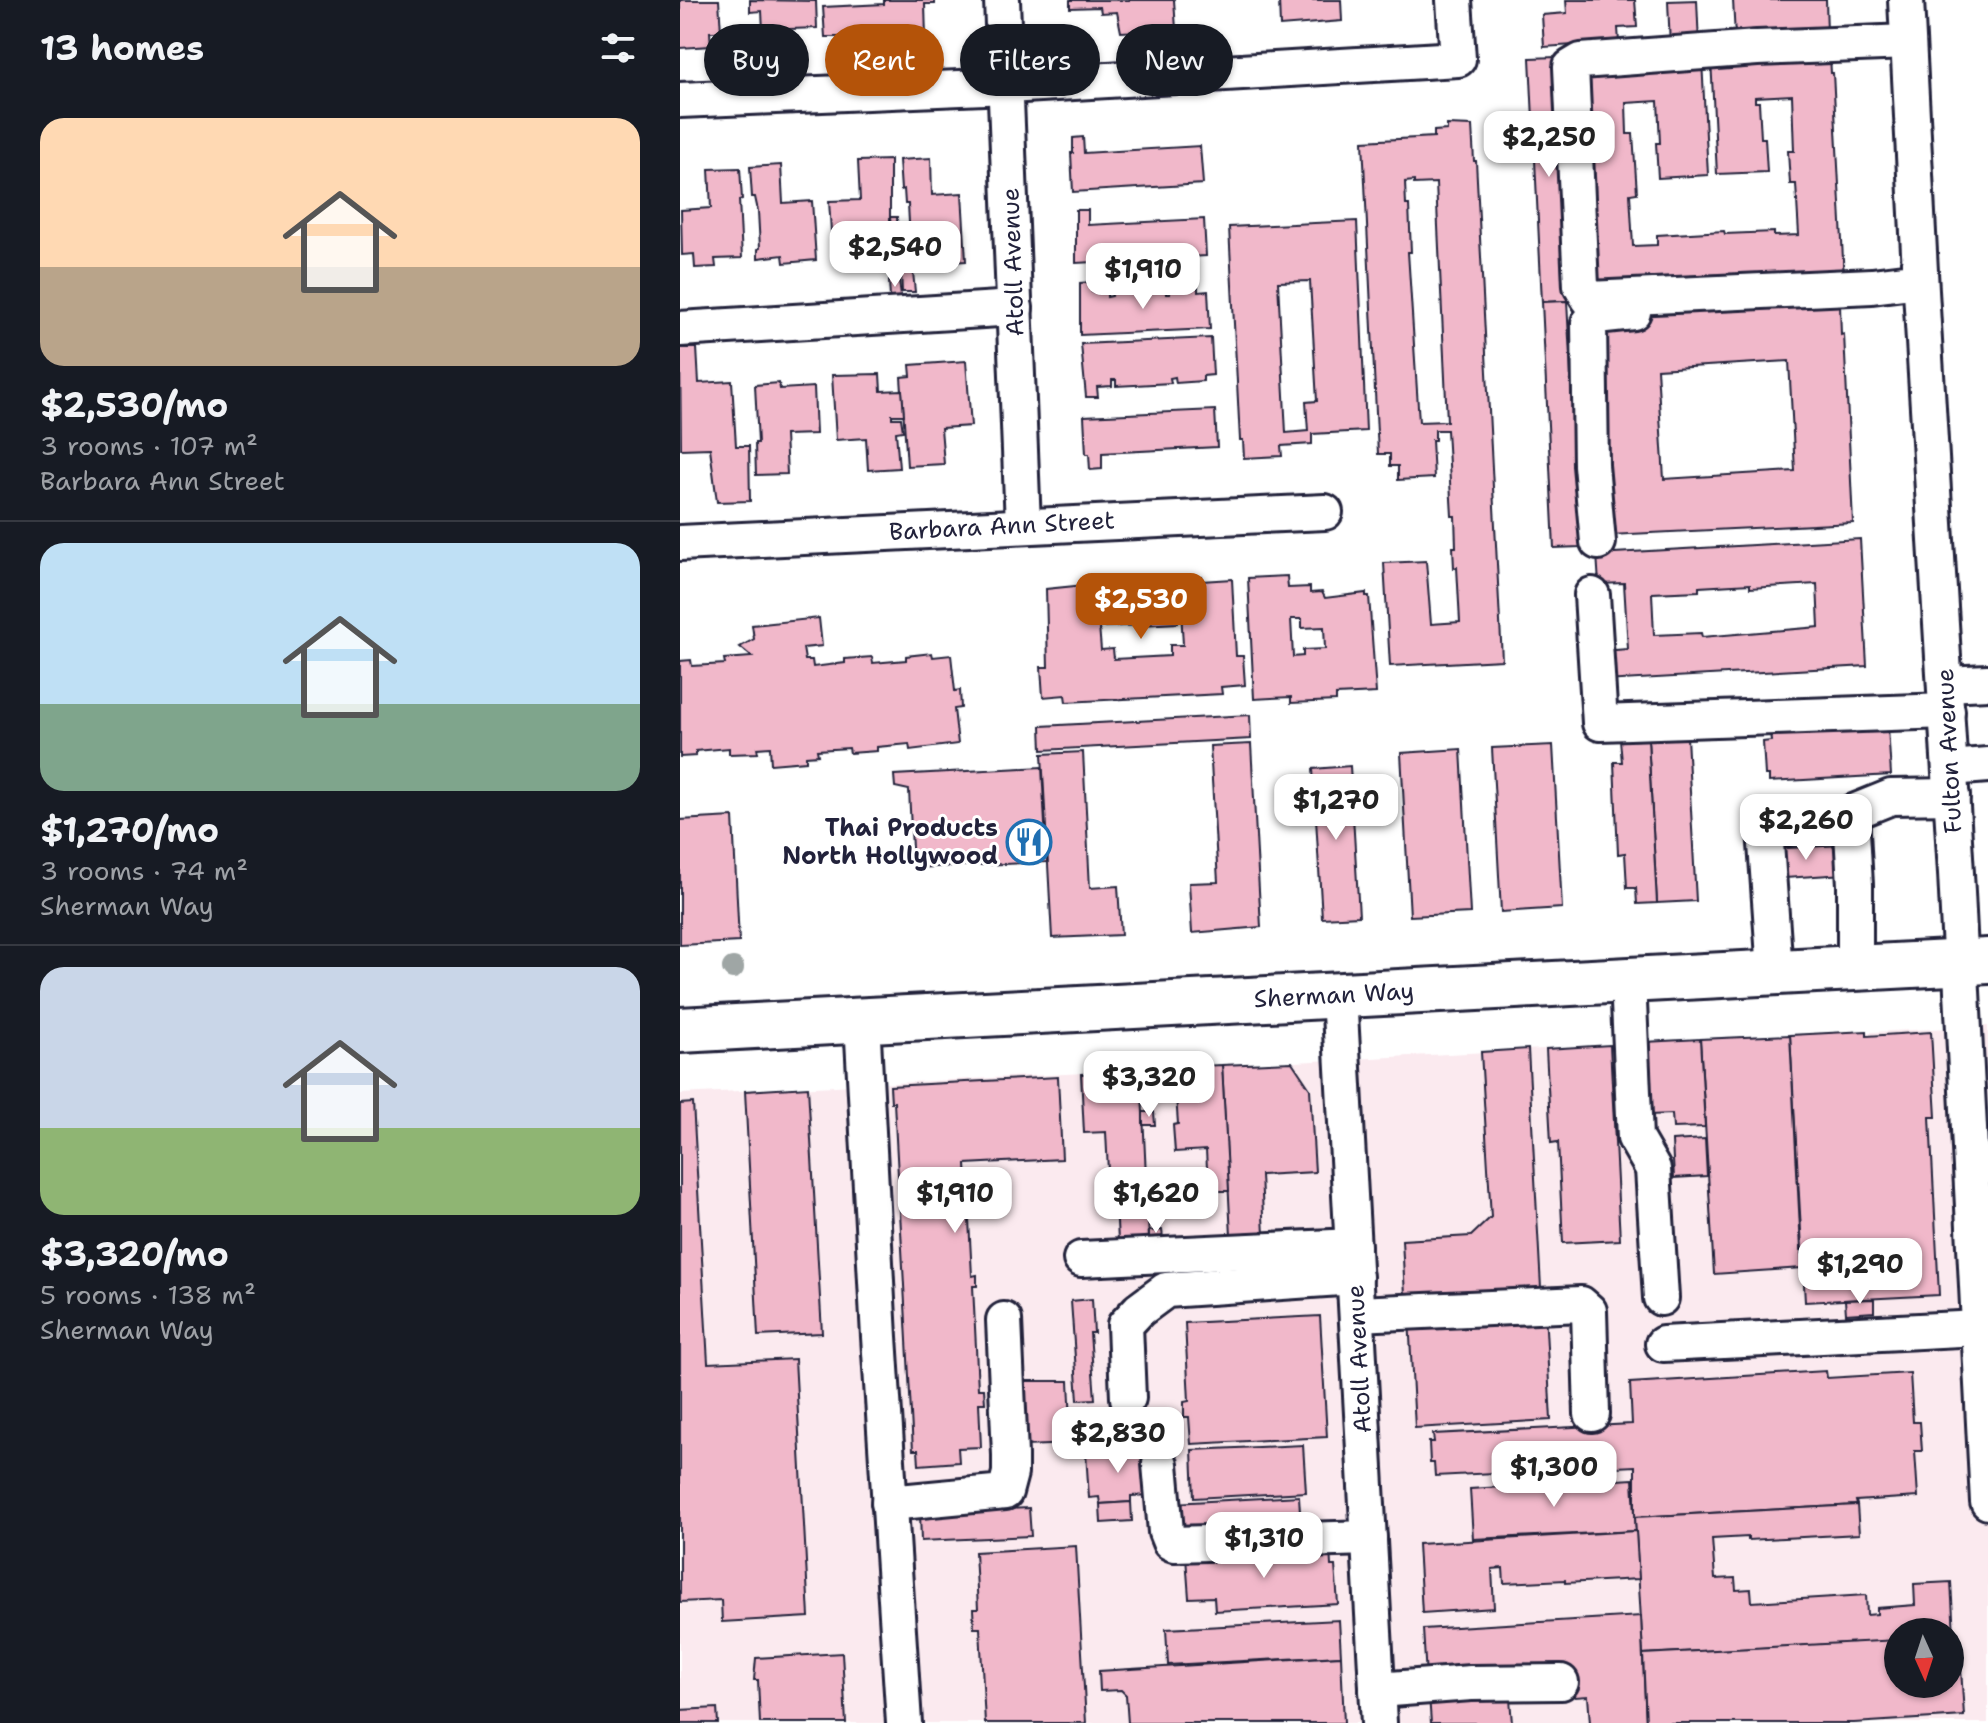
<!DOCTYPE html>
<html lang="en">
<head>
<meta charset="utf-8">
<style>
	:root { --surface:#171b24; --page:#242831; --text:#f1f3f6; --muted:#9ea1a6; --line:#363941; --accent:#b45309 }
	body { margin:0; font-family:"Shantell Sans",sans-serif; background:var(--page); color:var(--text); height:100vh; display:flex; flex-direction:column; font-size:30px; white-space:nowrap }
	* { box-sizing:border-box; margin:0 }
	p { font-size:26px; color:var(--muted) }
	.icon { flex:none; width:44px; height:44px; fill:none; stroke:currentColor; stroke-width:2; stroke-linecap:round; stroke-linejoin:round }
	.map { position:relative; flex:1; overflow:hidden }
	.sheet { display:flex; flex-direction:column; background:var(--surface); width:680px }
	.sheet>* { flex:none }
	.hud { position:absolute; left:24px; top:24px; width:760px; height:72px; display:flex; gap:16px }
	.needle { width:52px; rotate:177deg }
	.fabs { position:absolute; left:1204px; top:1618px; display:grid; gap:16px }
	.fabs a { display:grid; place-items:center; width:80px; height:80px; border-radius:50%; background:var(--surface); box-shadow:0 2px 6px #0004; font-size:40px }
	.price { position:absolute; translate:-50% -68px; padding:0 18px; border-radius:16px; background:#fff; color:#222; font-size:26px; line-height:52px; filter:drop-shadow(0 2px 4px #0008) }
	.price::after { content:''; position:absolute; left:50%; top:48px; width:24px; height:18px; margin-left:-12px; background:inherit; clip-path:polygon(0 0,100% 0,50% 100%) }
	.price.current { background:var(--accent); color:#fff }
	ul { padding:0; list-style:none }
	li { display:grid; align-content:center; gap:16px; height:424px; padding:0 40px }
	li+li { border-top:2px solid var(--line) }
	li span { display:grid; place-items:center; height:248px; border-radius:24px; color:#555 }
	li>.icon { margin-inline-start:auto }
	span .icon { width:144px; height:144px; fill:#fffc; stroke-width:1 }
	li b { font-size:34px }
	h2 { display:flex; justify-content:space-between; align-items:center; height:96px; padding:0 40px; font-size:34px }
	.pill { padding:0 28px; border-radius:36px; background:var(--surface); box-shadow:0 2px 6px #0004; font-size:28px; line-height:72px }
	.pill.current { background:var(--accent); color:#fff }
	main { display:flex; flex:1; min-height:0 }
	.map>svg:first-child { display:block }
	.built { fill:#fbeaef; fill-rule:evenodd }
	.building { fill:#f1b8ca; stroke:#22223b; stroke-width:2; fill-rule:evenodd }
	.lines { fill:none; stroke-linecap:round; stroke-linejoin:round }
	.minor-casing { stroke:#22223b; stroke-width:40 }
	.major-casing { stroke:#22223b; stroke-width:50 }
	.minor { stroke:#fff; stroke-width:34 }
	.major { stroke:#fff; stroke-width:44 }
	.tree { fill:#9fa6a5 }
	.labels { text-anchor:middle; stroke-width:6; stroke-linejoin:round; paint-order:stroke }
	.street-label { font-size:24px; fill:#22223b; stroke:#fff }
	.poi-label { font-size:24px; font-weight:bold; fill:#22223b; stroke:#fff; text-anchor:end }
</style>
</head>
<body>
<main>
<section class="sheet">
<h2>13 homes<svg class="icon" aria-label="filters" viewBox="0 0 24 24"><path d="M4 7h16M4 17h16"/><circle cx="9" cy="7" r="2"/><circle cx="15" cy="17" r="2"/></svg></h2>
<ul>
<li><span style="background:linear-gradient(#ffd9b3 60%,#b9a48a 0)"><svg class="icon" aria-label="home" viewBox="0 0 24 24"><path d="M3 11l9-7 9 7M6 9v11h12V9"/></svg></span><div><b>$2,530/mo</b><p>3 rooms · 107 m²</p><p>Barbara Ann Street</p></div></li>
<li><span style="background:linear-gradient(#bfe0f5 65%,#7fa58c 0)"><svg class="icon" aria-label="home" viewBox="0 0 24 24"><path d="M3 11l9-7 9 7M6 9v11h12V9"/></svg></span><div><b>$1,270/mo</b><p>3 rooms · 74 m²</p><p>Sherman Way</p></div></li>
<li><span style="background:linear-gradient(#c9d6e8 65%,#8fb573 0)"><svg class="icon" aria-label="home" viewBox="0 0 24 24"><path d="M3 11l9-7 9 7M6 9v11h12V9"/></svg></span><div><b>$3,320/mo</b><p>5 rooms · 138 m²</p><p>Sherman Way</p></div></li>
</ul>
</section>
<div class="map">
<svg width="1308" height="1723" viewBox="0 0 1308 1723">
	<rect width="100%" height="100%" fill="#fff"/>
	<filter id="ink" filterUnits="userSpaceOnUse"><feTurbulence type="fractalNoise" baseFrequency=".0125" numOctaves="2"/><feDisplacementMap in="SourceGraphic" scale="16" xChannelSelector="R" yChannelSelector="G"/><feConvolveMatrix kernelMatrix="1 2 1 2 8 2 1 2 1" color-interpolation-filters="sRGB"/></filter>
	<g filter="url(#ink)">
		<path class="built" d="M1308,1026V1723H0V1094ZM1218,1632H1270V1684H1218Z"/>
		<g class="building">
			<polygon points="0,0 39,0 41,32 30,32 31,46 0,48"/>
			<polygon points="70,0 136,1 137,28 83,30 82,11 70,12"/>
			<polygon points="204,0 255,0 255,4 245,4 246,38 179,42 179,37 145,37 143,7 204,4"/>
			<polygon points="390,0 494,0 496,29 441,32 437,12 421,13 420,7 390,8"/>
			<polygon points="599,0 661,0 662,21 600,26"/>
			<polygon points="886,0 955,0 957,27 938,28 939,42 864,47 862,15 887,13"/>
			<polygon points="1017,0 1019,45 990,46 988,1"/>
			<polygon points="1053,0 1146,0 1147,33 1055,37"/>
			<polygon points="1150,56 1151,73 1153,73 1164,278 911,291 900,66 1022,60 1028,175 978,178 976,143 980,143 978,101 946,103 947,134 953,134 957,193 950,194 953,246 977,245 977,235 1044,231 1045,234 1094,232 1094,236 1119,235 1116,184 1110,184 1108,151 1114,151 1112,95 1075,97 1075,102 1079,102 1081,138 1085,138 1087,172 1037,174 1031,59"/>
			<polygon points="876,57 887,301 862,302 850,58"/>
			<path d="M767,125L792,126L794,161H796L822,660L710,666L704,563L746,561L751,624L780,622L777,567L774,568L773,547H776L775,516H772L767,430H755V440H752L754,478L718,480V466H710V454H698L683,141L754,137V131L767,130ZM734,181V184L756,183L767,421L739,422L728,252H731L729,205H726L725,182Z"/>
			<polygon points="403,137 404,153 520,146 523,184 393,192 391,153 393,153 393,138"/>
			<polygon points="251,158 252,195 282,193 286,261 253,263 252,249 227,250 227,241 230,241 228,204 225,204 224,189 221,190 219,160"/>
			<polygon points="210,160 210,263 153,262 149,201 180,200 178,161"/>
			<polygon points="101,165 103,203 132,201 136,260 104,263 103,255 78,258 78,249 80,248 78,211 75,197 72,197 70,167"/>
			<polygon points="60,168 62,199 59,200 62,258 35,259 36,267 15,268 14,254 2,255 1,210 31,208 29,169"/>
			<polygon points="396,210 408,210 408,225 524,219 526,256 396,263"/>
			<polygon points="210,217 217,217 218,243 212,243"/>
			<path d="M677,221L686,431L632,434V444L601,446L602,456L564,458L563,440H560L549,227ZM630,281L637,401L626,402L628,431L606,433L598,282Z"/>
			<polygon points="221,272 233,272 235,292 222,292"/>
			<polygon points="219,280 221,297 210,298 209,281"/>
			<polygon points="411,282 412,292 427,291 427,297 432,296 431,291 486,288 486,294 490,294 490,288 518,287 518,292 528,291 530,329 400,335 400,283"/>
			<polygon points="887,301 900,547 874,548 862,302"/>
			<path d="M1160,305L1161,335L1164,334L1173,523L930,535L919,317ZM1109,361L1115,471L984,479L977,369Z"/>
			<polygon points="531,338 533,375 523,376 523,381 496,383 495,377 490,378 491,383 436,386 436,380 432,380 432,386 417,387 418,397 406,397 401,344"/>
			<polygon points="0,348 17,348 19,383 52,381 56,446 69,446 70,501 37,502 30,448 1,449"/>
			<polygon points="286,361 291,426 261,428 264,464 227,466 221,377 231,376 230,365"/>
			<polygon points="200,374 201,391 222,390 224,415 212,415 212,418 221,418 223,431 216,432 219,468 188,470 186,438 156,440 152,375"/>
			<polygon points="99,383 100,389 134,387 136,434 105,435 107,474 76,475 75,443 78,443 75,385"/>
			<polygon points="535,410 537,447 422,453 422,469 410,470 409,454 406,454 404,416"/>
			<path d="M1180,539L1187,666L924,681L922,651L948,649L944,583L919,584L917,554ZM1070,584V588L1137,584L1139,627L1022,637L1021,633L974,635L972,593L1019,591V587Z"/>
			<path d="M607,576L608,588L630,587V593L642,592L645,598L686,593V596H689L696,693L656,695V701L611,703V697L574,699L568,578ZM611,619H622V628L644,627L645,649L623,650V656L613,657Z"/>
			<path d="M522,577V581L552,579L556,656H563L565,685L541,687L542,694L386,702L385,695L363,697L361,667H368L366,589L424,583V586L492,582V579ZM501,609L503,645H490V656L434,659L433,649L421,650L418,614L423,613V627L498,623L497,610Z"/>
			<polygon points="139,618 142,646 123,648 125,660 132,660 133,667 165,663 165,659 192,657 193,663 226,660 226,656 252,653 253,657 271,655 275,691 280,690 281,708 274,709 278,744 230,750 229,744 197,747 197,751 170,753 169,748 137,750 138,755 126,756 126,761 91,764 90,747 77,748 78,753 49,754 49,748 16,751 16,756 0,757 0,661 11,660 12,666 45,664 44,659 72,657 60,647 74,639 72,625"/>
			<polygon points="570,715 571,739 362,750 361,726"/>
			<polygon points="1208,727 1211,775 1089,782 1089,775 1085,775 1083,742 1091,741 1090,733"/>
			<polygon points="1007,737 1016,901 977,903 968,739"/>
			<polygon points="968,739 977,903 957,904 956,888 947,888 945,853 938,854 934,762 942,762 940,740"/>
			<polygon points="571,744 581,927 512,933 509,883 538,882 530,746"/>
			<polygon points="873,745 882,908 821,912 812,748"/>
			<polygon points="781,749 790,913 730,916 721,753"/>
			<polygon points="403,752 410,888 438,886 441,935 372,938 362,754"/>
			<polygon points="670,766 679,916 642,918 633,769"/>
			<polygon points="362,767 367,862 233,868 229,790 215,787 214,775"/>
			<polygon points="53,817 59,942 0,945 0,820"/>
			<polygon points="1162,845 1164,874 1090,879 1088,849"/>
			<polygon points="1187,1031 1187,1036 1251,1032 1256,1117 1250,1117 1259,1295 1125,1302 1110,1035"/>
			<polygon points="1110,1035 1122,1268 1034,1274 1020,1039"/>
			<polygon points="1020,1039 1025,1127 993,1128 992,1114 969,1115 965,1042"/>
			<polygon points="930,1045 940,1240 883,1243 878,1142 871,1143 866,1049"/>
			<polygon points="848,1049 861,1288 725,1295 722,1240 791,1236 811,1217 801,1052"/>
			<polygon points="612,1062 630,1089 635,1172 581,1175 584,1235 551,1236 542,1065"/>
			<polygon points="542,1065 549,1191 533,1191 533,1187 528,1187 526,1150 495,1152 493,1125 498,1124 494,1067"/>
			<polygon points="461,1071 469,1239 438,1240 435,1186 428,1186 427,1173 433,1170 428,1171 426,1132 404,1133 401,1074"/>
			<polygon points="378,1077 382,1159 286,1164 292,1276 297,1275 297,1286 293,1286 298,1389 304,1389 305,1403 299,1403 301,1447 278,1448 279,1462 239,1465 238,1450 233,1450 214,1102 211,1102 210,1086"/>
			<polygon points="128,1087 142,1333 78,1336 65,1091"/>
			<polygon points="13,1103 28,1363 115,1359 129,1617 42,1622 41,1600 0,1602 0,1104"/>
			<polygon points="463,1112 474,1112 475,1125 463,1125"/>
			<polygon points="1025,1139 1027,1176 994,1178 992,1141"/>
			<polygon points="482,1230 483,1238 469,1239 469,1231"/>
			<polygon points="412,1299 414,1333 410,1333 415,1399 398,1400 391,1301"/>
			<polygon points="1194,1299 1194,1312 1166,1314 1165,1300"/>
			<polygon points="865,1311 871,1420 735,1428 729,1318"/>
			<polygon points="640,1316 647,1437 511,1444 509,1417 504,1417 504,1402 509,1401 505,1323"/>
			<polygon points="1146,1371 1147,1378 1230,1373 1233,1422 1240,1422 1242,1451 1235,1451 1238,1497 1176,1501 1177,1505 955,1517 955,1466 755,1476 754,1463 750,1463 749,1442 754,1442 753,1434 952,1424 950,1383"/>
			<polygon points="338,1381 389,1381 392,1444 345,1446"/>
			<polygon points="623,1445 626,1492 514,1498 512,1450"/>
			<polygon points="467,1449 470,1495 451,1496 451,1502 420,1504 419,1497 409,1498 406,1453"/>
			<polygon points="953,1479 956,1531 793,1539 790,1489"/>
			<polygon points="619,1496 621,1528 497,1535 494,1503"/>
			<polygon points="451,1502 452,1521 421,1523 420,1504"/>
			<polygon points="1177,1505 1179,1534 1068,1540 1068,1537 1032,1539 1035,1579 1055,1578 1056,1590 1071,1589 1072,1602 1186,1595 1187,1615 1197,1614 1197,1608 1235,1605 1234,1584 1271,1582 1274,1634 1278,1633 1279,1636 1270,1637 1270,1632 1218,1632 1218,1640 1212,1641 963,1654 955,1517"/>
			<polygon points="349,1508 351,1536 241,1541 240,1513"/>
			<polygon points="956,1531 959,1579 885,1583 885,1580 824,1583 823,1568 812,1569 814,1608 742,1613 738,1544"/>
			<polygon points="396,1546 406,1723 305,1723 300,1628 294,1628 293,1609 298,1609 295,1552"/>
			<polygon points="650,1549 651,1566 655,1566 658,1604 535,1611 534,1597 509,1598 506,1557"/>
			<polygon points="961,1616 966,1723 910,1723 908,1696 895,1697 893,1668 746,1677 743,1629"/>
			<polygon points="659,1620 661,1656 488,1665 486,1629"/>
			<polygon points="1279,1636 1284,1716 1174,1723 966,1723 963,1654 1218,1640 1218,1684 1270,1684 1270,1637"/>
			<polygon points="162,1653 166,1723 80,1723 78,1680 74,1680 76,1658"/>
			<polygon points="661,1656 664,1723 448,1723 446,1695 441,1690 420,1691 419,1671"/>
			<polygon points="749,1695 830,1699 832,1723 751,1723"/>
			<polygon points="37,1708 38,1723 0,1723 0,1710"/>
		</g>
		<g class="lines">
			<g class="minor-casing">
				<g id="minor">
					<polyline points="322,0 343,525"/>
					<polyline points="1226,0 1241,291 1276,873 1308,1502"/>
					<polyline points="1228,42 1077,48 901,61 891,67 901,286 909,299 1192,286 1240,280"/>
					<polyline points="0,100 327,86 778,59 774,0"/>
					<polyline points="0,329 335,308"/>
					<polyline points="918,542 911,465 909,323 916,316 953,312"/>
					<polyline points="0,543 645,512"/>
					<polyline points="912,595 920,723 1267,711"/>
					<polyline points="1265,684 1308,682"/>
					<polyline points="1270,768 1308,765"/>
					<polyline points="1171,814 1175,885 1175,968"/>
					<polyline points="1095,972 1085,829 1144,824 1211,797 1272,796"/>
					<polyline points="948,980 955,1138 973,1169 981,1298"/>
					<polyline points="659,995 699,1723"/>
					<polyline points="182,1020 199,1337 224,1723"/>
					<polyline points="401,1259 673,1246"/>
					<polyline points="677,1314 901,1304 909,1311 912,1414"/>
					<polyline points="983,1344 1299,1328"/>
					<polyline points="448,1398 445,1325 459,1310 486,1290 675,1277"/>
					<polyline points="480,1464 486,1532 490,1542 494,1544 689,1538"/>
					<polyline points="209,1503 325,1492 330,1473 330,1455 324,1320"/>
					<polyline points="697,1690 791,1683 881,1682"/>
				</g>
			</g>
			<g class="major-casing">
				<polyline id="major" points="0,1030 1308,961"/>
			</g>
			<use href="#minor" class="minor"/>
			<use href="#major" class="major"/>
		</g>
		<circle class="tree" cx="53" cy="968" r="11"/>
	</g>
	<defs>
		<g id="restaurant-ring" transform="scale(2.3)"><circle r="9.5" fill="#fff" stroke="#1f6fb2" stroke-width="1.5"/><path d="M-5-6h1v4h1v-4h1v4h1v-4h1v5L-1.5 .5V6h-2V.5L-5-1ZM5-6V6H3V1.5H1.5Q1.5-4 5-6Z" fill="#1f6fb2"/></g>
	</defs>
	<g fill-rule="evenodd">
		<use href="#restaurant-ring" x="349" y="842"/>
	</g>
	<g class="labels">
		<g class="street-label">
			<text transform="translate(333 262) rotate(-92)" y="8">Atoll Avenue</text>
			<text transform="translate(322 526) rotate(-3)" y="8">Barbara Ann Street</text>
			<text transform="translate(1269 751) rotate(-93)" y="8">Fulton Avenue</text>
			<text transform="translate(654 995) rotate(-3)" y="8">Sherman Way</text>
			<text transform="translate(679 1359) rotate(-93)" y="8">Atoll Avenue</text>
		</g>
		<g class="poi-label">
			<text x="318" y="836">Thai Products<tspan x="318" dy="28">North Hollywood</tspan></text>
		</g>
	</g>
</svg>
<div class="fabs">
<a><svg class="needle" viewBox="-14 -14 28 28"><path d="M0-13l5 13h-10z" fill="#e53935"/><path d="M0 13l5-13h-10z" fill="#9ea1a6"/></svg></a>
</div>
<b class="price" style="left:869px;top:179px">$2,250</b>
<b class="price" style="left:215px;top:289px">$2,540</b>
<b class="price" style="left:463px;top:311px">$1,910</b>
<b class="price current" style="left:461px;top:641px">$2,530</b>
<b class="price" style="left:656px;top:842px">$1,270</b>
<b class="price" style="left:1126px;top:862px">$2,260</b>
<b class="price" style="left:469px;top:1119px">$3,320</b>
<b class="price" style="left:275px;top:1235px">$1,910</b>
<b class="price" style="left:476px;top:1235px">$1,620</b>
<b class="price" style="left:1180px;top:1306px">$1,290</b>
<b class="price" style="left:438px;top:1475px">$2,830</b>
<b class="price" style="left:874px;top:1509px">$1,300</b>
<b class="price" style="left:584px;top:1580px">$1,310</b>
<div class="hud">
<a class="pill">Buy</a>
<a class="pill current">Rent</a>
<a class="pill">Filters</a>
<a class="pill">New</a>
</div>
</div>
</main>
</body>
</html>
